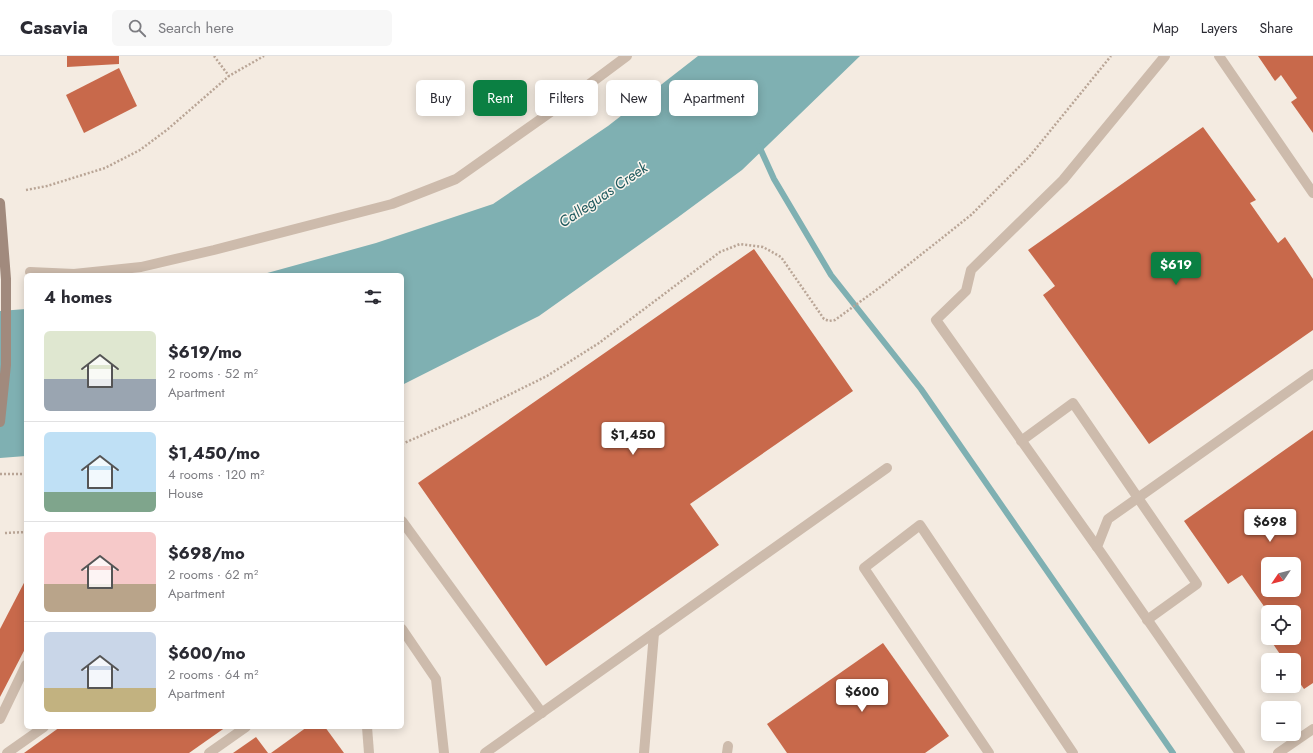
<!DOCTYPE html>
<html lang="en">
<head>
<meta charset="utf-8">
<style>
	:root { --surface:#fff; --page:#f7f7f7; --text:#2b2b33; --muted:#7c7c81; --line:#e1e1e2; --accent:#0b8043 }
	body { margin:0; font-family:Jost,sans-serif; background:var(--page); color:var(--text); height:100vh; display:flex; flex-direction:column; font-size:15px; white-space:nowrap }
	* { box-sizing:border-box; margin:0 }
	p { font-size:13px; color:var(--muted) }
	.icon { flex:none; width:22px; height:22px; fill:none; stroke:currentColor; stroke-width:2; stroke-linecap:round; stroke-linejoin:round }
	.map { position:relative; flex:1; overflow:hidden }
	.side { position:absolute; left:24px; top:217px; width:380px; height:456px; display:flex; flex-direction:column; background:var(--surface); border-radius:6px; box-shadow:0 2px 10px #0003 }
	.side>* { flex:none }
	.top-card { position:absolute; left:416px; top:24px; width:380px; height:36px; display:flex; gap:8px }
	.needle { width:26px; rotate:235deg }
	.controls { position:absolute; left:1261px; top:501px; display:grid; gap:8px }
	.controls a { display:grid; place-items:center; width:40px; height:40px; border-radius:6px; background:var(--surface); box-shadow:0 2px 10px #0003; font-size:20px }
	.price { position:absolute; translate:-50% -34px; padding:0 9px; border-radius:4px; background:#fff; color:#222; font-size:13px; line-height:26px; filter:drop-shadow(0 1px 2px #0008) }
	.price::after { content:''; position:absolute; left:50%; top:24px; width:12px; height:9px; margin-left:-6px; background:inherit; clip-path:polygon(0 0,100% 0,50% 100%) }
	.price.selected { background:var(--accent); color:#fff }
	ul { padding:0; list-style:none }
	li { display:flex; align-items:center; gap:12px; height:100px; padding:0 20px }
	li+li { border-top:1px solid var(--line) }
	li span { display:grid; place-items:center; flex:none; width:112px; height:80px; border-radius:6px; color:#555 }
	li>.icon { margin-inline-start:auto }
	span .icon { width:48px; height:48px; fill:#fffc; stroke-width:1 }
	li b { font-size:17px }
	h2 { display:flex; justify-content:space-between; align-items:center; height:48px; padding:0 20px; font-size:17px }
	.tag { padding:0 14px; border-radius:6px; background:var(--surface); box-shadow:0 2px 10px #0003; font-size:14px; line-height:36px }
	.tag.selected { background:var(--accent); color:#fff }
	header { display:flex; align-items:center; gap:24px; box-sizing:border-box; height:56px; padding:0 20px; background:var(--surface); border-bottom:1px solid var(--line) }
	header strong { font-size:19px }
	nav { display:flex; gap:22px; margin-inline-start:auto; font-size:14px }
	.search { width:280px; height:36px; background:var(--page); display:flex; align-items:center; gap:10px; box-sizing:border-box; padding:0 14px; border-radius:6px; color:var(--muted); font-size:15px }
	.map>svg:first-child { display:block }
	.water { fill:#7fb0b2 }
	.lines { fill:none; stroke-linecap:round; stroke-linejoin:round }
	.stream { stroke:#7fb0b2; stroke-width:6 }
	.building { fill:#c8694b; fill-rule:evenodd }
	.path { stroke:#b9a596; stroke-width:2.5; stroke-dasharray:2 2; stroke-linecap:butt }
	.service { stroke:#cdbbac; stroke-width:10 }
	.secondary { stroke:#a18a7d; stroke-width:10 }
	.labels { text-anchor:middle; stroke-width:3; stroke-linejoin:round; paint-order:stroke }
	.water-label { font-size:15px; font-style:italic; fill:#1f5a5e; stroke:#fbf5ee }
</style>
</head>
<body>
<header>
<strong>Casavia</strong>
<div class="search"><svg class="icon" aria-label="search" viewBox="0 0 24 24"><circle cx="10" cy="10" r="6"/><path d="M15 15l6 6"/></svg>Search here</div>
<nav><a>Map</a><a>Layers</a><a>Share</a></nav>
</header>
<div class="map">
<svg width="1313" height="697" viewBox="0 0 1313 697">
	<rect width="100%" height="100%" fill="#f4ebe1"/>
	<g class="water">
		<polygon points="698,0 860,0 742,114 677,162 539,260 402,329 402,219 260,219 376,187 493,148 608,70"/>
		<polygon points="26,253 26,400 0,402 0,255"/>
	</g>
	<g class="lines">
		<polyline class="stream" points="759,90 774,123 831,219 921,333 1173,697"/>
	</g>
	<g class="building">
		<polygon points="67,0 119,0 119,8 67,11"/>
		<polygon points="1258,0 1313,0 1313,77 1291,46 1297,42 1281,19 1275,25"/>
		<polygon points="119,12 137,50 84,77 66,39"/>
		<polygon points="1203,71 1256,144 1250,147 1278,187 1285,181 1313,223 1313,274 1149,388 1043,239 1055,230 1028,194"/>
		<polygon points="754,193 853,335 690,448 719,489 546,610 418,427"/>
		<path d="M1313,374V627L1304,633L1294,619V604H1284L1269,582H1294V556H1268L1242,519L1228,528L1184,465ZM1268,508H1294V534H1268Z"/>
		<polygon points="26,523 26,591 0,641 0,573"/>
		<polygon points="1268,565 1268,581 1261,570"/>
		<polygon points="883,587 949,680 925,697 787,697 767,668"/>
		<polygon points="60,671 226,671 189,697 24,697"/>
		<polygon points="307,671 325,671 344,697 271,697"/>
		<polygon points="256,681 268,697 233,697"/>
	</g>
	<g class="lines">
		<g class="path">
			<polyline points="214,0 229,20"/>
			<polyline points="26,134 47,130 105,112 140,94 168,73 229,20 264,0"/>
			<polyline points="402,388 470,358 547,320 599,287 720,196 740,188 763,191 781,201 824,263 829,265 835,264 879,232 971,159 1029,101 1111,0"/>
			<polyline points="0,418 26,418"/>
			<polyline points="5,477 26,476"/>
		</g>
		<g class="service">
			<polyline points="1219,0 1313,137"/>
			<polyline points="30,216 74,218 141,211 214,194 392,148 456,123 572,41 627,0"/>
			<polyline points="1021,385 1073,347 1197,528 1147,564"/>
			<polyline points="402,465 542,657"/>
			<polyline points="1097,491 936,264 966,235 971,214 1063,124 1165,0"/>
			<polyline points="402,573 436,623 444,697"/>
			<polyline points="0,663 26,609"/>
			<polyline points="367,671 369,697"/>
			<polyline points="7,697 44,671"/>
			<polyline points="209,697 246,671"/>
			<polyline points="485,697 887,412"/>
			<polyline points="644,697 654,577"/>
			<polyline points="727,697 728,690"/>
			<polyline points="989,697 864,512 920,469 1073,697"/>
			<polyline points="1240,697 1097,491 1108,463 1313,318"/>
			<polyline points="1278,697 1313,673"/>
		</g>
		<polyline class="secondary" points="0,147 6,223 6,309 0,366"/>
	</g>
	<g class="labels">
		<g class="water-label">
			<text transform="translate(603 139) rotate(-34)" y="5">Calleguas Creek</text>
		</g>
	</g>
</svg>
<div class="controls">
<a><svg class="needle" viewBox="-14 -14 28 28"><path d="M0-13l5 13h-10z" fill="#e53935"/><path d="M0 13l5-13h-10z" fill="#7c7c81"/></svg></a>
<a><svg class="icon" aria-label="locate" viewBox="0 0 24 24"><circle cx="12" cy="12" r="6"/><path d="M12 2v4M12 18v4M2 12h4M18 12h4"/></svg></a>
<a>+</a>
<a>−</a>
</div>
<b class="price selected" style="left:1176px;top:230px">$619</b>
<b class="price" style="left:633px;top:400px">$1,450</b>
<b class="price" style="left:1270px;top:487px">$698</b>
<b class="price" style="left:862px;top:657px">$600</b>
<div class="top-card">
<a class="tag">Buy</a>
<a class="tag selected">Rent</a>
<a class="tag">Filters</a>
<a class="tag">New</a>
<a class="tag">Apartment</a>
</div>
<section class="side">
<h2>4 homes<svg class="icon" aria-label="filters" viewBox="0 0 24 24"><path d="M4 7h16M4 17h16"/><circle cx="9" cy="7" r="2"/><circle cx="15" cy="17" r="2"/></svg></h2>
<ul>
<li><span style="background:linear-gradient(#dfe7d0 60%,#9aa5b1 0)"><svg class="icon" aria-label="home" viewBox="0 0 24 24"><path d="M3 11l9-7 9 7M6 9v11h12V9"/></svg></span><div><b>$619/mo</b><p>2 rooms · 52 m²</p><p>Apartment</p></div></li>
<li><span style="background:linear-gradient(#bfe0f5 75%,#7fa58c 0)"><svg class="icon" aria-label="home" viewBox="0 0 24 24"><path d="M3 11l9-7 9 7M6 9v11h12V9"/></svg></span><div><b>$1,450/mo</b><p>4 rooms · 120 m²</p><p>House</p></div></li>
<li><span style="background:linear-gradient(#f6c9c9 65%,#b9a48a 0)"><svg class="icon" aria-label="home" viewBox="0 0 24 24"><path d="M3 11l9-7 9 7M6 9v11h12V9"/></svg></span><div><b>$698/mo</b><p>2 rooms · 62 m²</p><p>Apartment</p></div></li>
<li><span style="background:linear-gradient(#c9d6e8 70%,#c2b280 0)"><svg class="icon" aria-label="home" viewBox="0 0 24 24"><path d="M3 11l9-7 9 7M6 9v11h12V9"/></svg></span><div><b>$600/mo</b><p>2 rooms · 64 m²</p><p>Apartment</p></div></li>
</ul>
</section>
</div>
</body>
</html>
